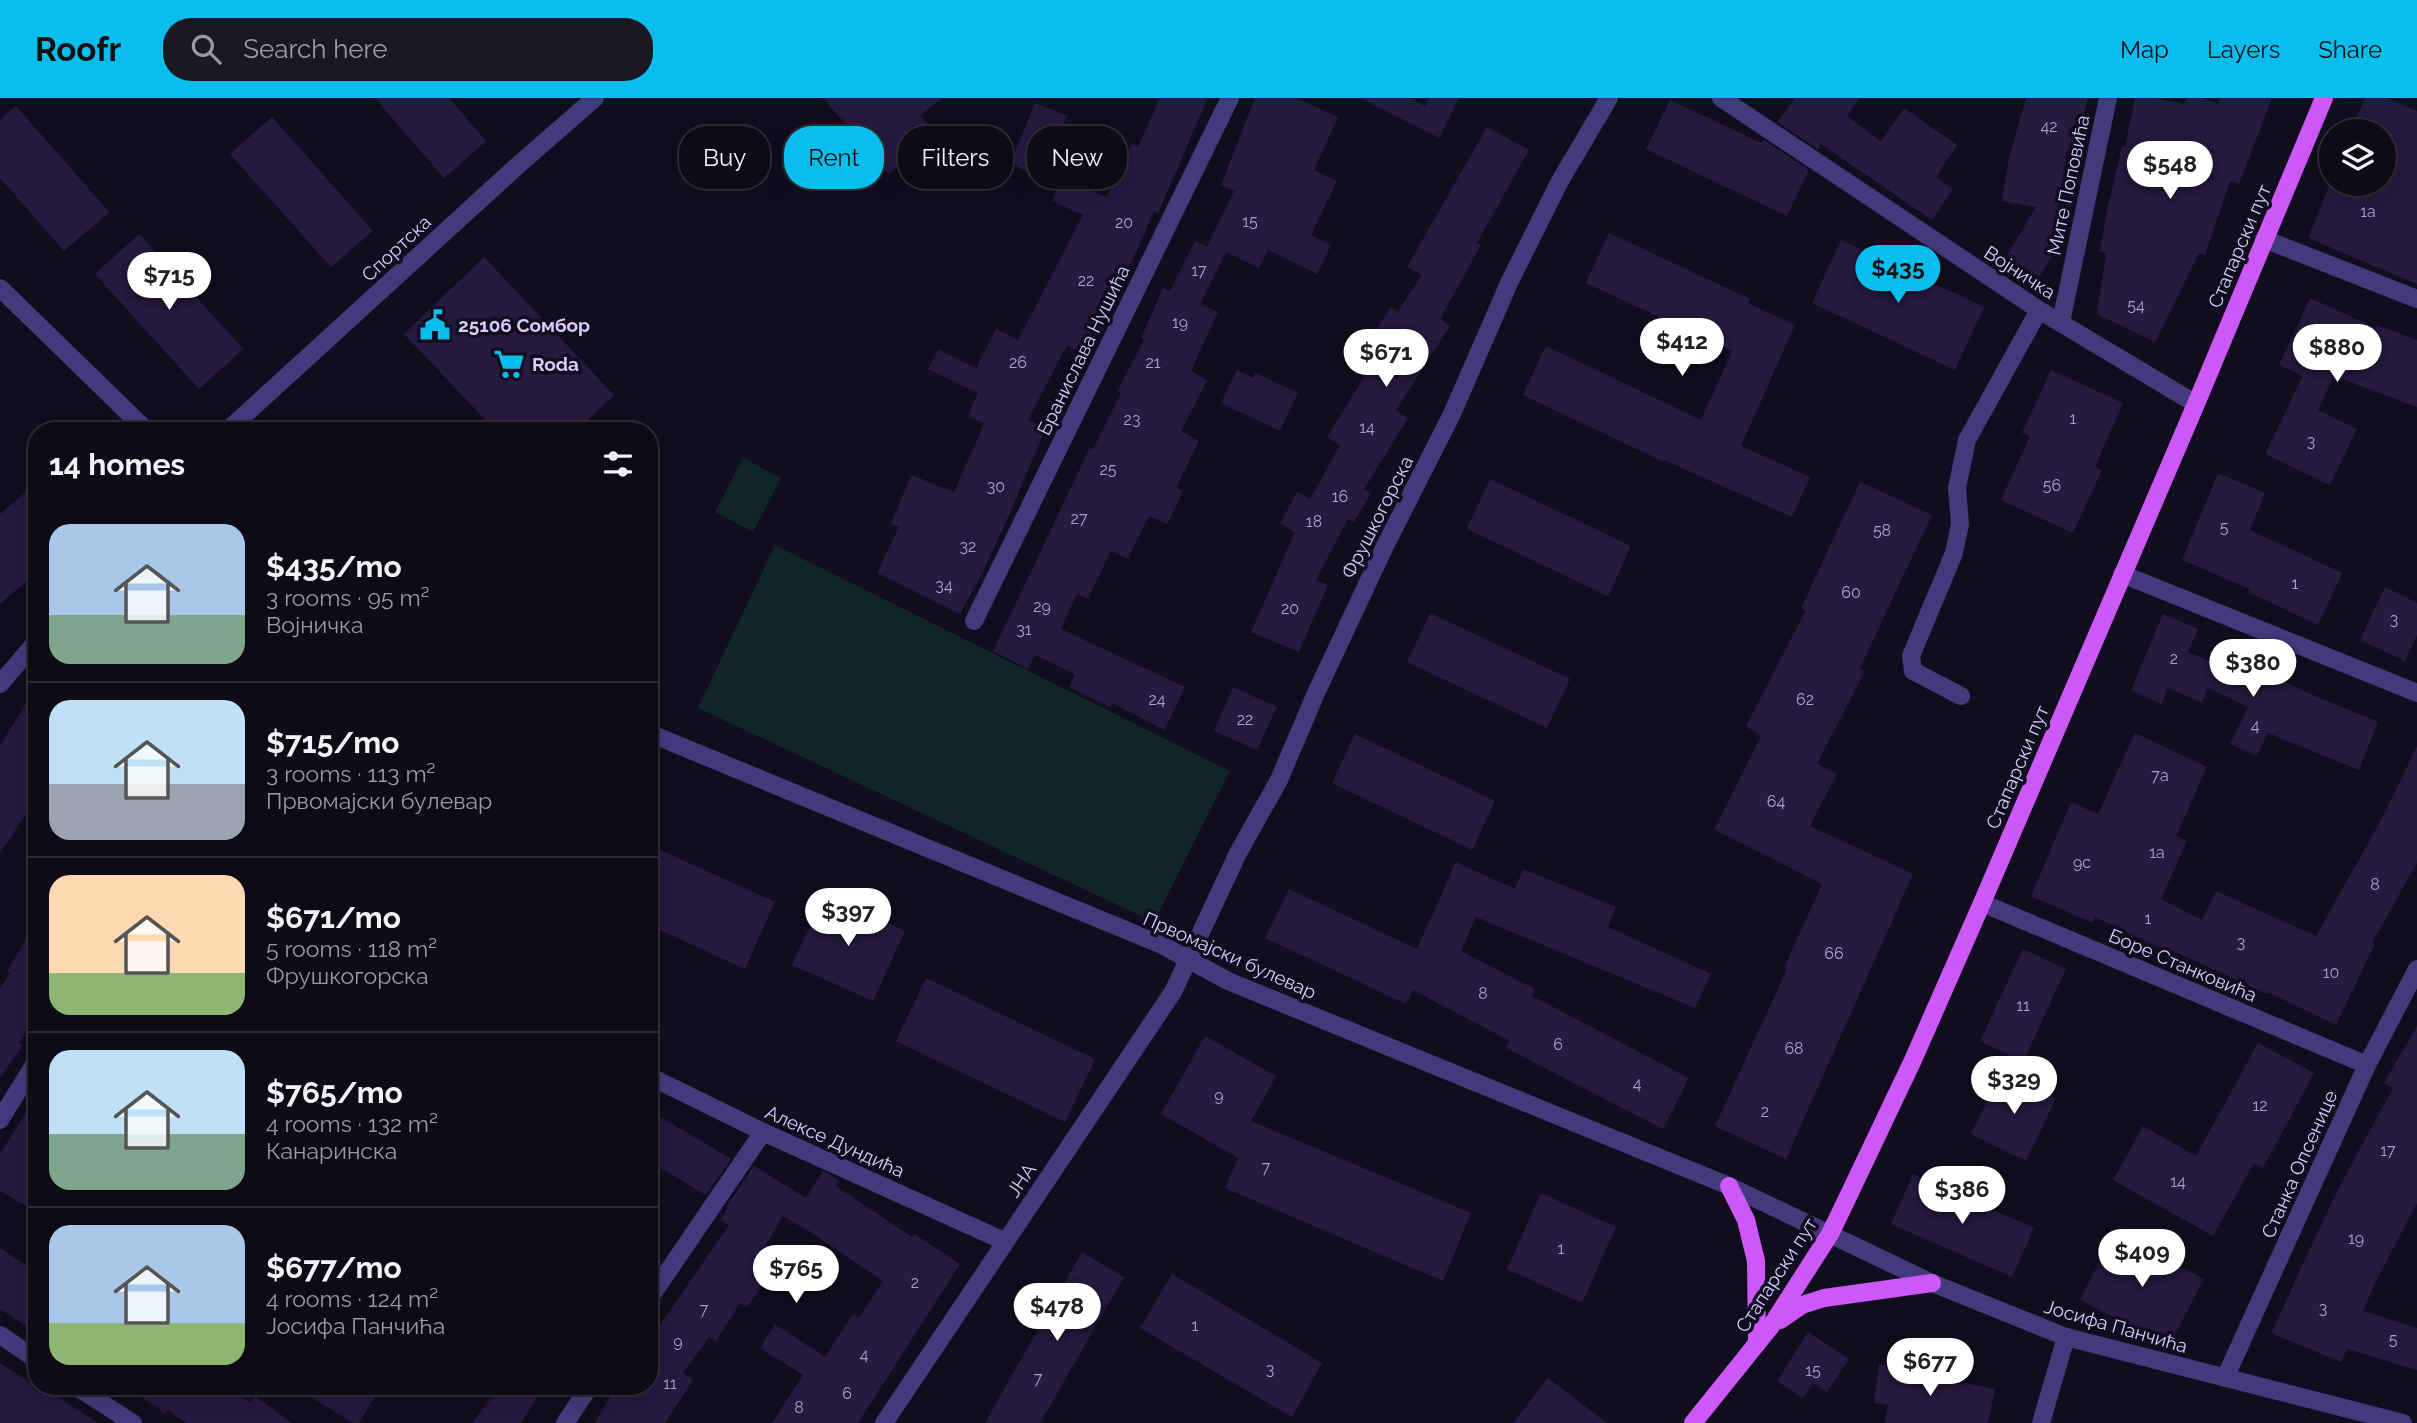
<!DOCTYPE html>
<html lang="en">
<head>
<meta charset="utf-8">
<style>
	:root { --surface:#0e0a16; --page:#1c1823; --text:#f1f3f6; --muted:#9b9aa1; --line:#2e2b35; --accent:#09beec }
	body { margin:0; font-family:Raleway,sans-serif; background:var(--page); color:var(--text); height:100vh; display:flex; flex-direction:column; font-size:26px; white-space:nowrap }
	* { box-sizing:border-box; margin:0 }
	p { font-size:23px; color:var(--muted) }
	.icon { flex:none; width:38px; height:38px; fill:none; stroke:currentColor; stroke-width:2; stroke-linecap:round; stroke-linejoin:round }
	.map { position:relative; flex:1; overflow:hidden }
	.side { position:absolute; left:28px; top:324px; width:630px; height:973px; display:flex; flex-direction:column; background:var(--surface); border-radius:28px; box-shadow:0 7px 28px #0002,0 0 0 2px var(--line) }
	.side>* { flex:none }
	.banner { position:absolute; left:679px; top:28px; width:665px; height:63px; display:flex; gap:14px }
	.controls { position:absolute; left:2319px; top:21px; display:grid; gap:14px }
	.controls a { display:grid; place-items:center; width:77px; height:77px; border-radius:50%; background:var(--surface); box-shadow:0 7px 28px #0002,0 0 0 2px var(--line); font-size:35px }
	.price { position:absolute; translate:-50% -60px; padding:0 16px; border-radius:24px; background:#fff; color:#222; font-size:23px; line-height:46px; filter:drop-shadow(0 2px 4px #0008) }
	.price::after { content:''; position:absolute; left:50%; top:42px; width:21px; height:16px; margin-left:-10px; background:inherit; clip-path:polygon(0 0,100% 0,50% 100%) }
	.price.current { background:var(--accent); color:#111 }
	ul { padding:0; list-style:none }
	li { display:flex; align-items:center; gap:21px; height:175px; padding:0 21px }
	li+li { border-top:2px solid var(--line) }
	li span { display:grid; place-items:center; flex:none; width:196px; height:140px; border-radius:21px; color:#555 }
	li>.icon { margin-inline-start:auto }
	span .icon { width:84px; height:84px; fill:#fffc; stroke-width:1 }
	li b { font-size:30px }
	h2 { display:flex; justify-content:space-between; align-items:center; height:84px; padding:0 21px; font-size:30px }
	.chip { padding:0 24px; border-radius:28px; background:var(--surface); box-shadow:0 7px 28px #0002,0 0 0 2px var(--line); font-size:24px; line-height:63px }
	.chip.current { background:var(--accent); color:#111 }
	header { display:flex; align-items:center; gap:42px; box-sizing:border-box; height:98px; padding:0 35px; background:var(--accent); color:#111 }
	header strong { font-size:33px }
	nav { display:flex; gap:38px; margin-inline-start:auto; font-size:24px }
	.search { width:490px; height:63px; background:var(--page); display:flex; align-items:center; gap:18px; box-sizing:border-box; padding:0 24px; border-radius:28px; color:var(--muted); font-size:26px }
	.map>svg:first-child { display:block }
	.green { fill:#102628 }
	.building { fill:#251a3f }
	.lines { fill:none; stroke-linecap:round; stroke-linejoin:round }
	.minor { stroke:#433a7c; stroke-width:18 }
	.major { stroke:#cd58f8; stroke-width:18 }
	.labels { text-anchor:middle; stroke-width:7; stroke-linejoin:round; paint-order:stroke }
	.number-label { font-size:16px; fill:#aaa0ce }
	.street-label { font-size:19px; fill:#d7ccfd; stroke:#120d1e }
	.poi-label { font-size:19px; font-weight:bold; fill:#d7ccfd; stroke:#120d1e; text-anchor:start }
</style>
</head>
<body>
<header>
<strong>Roofr</strong>
<div class="search"><svg class="icon" aria-label="search" viewBox="0 0 24 24"><circle cx="10" cy="10" r="6"/><path d="M15 15l6 6"/></svg>Search here</div>
<nav><a>Map</a><a>Layers</a><a>Share</a></nav>
</header>
<div class="map">
<svg width="2417" height="1325" viewBox="0 0 2417 1325">
	<rect width="100%" height="100%" fill="#120d1e"/>
	<g class="green">
		<polygon points="743,360 781,380 753,434 715,414"/>
		<polygon points="775,447 1230,673 1154,824 698,610"/>
	</g>
	<g class="building">
		<polygon points="375,0 449,0 486,43 444,80"/>
		<polygon points="823,0 942,0 920,18 935,35 889,76"/>
		<polygon points="1160,0 1208,0 1158,115 1154,113 1131,166 1130,165 1100,224 1106,227 1090,259 1067,247 1028,322 1046,330 1005,426 982,476 960,516 877,475 899,429 891,426 911,377 954,394 984,326 968,318 978,295 928,271 938,251 976,270 996,231 1018,242 1083,117 1052,103 1061,80 1107,99 1132,46 1138,49"/>
		<polygon points="1255,0 1296,0 1338,19 1314,72 1337,83 1311,137 1331,147 1317,176 1268,152 1259,170 1226,154 1200,206 1218,214 1191,273 1207,282 1181,333 1199,343 1176,390 1183,393 1167,426 1149,418 1128,461 1111,453 1088,501 1077,496 1061,531 1185,589 1164,632 1112,605 1110,609 1069,589 1075,576 1035,557 1028,571 993,553 1090,350 1093,351 1121,295 1117,293 1144,242 1141,240 1163,190 1170,193 1195,143 1207,149 1234,93 1221,87"/>
		<polygon points="1360,0 1409,0 1425,8 1429,0 1459,0 1439,40"/>
		<polygon points="1795,0 1860,0 1847,18 1881,43 1904,10 1957,47 1936,79 1953,91 1932,122 1821,46 1818,51 1777,24"/>
		<polygon points="2026,0 2088,0 2074,54 2067,52 2053,139 2061,144 2036,184 2003,164 2036,109 2002,103 2009,60"/>
		<polygon points="2135,0 2155,0 2184,6 2187,0 2202,0 2218,6 2220,0 2272,0 2239,86 2230,83 2205,157 2199,155 2155,244 2097,216 2106,155 2100,154 2106,118 2122,48 2125,49"/>
		<polygon points="2365,0 2386,0 2417,13 2417,186 2308,140 2330,86 2384,86 2384,33 2351,33"/>
		<polygon points="1670,2 1761,45 1764,42 1809,72 1787,118 1646,51"/>
		<polygon points="1035,5 1067,18 1041,79 1010,66"/>
		<polygon points="16,8 109,114 64,153 0,80 0,22"/>
		<polygon points="272,19 373,133 331,169 230,56"/>
		<polygon points="1487,29 1529,52 1477,145 1481,147 1440,221 1450,228 1396,312 1408,320 1364,391 1371,395 1354,424 1348,421 1316,482 1328,487 1299,554 1251,534 1295,434 1280,426 1297,394 1310,401 1340,347 1327,339 1373,265 1360,257 1391,209 1398,213 1422,177 1407,169"/>
		<polygon points="1609,135 1750,201 1748,205 1795,227 1741,348 1810,379 1792,419 1664,362 1664,364 1523,297 1546,248 1701,322 1732,253 1586,185"/>
		<polygon points="139,136 243,251 199,291 95,176"/>
		<polygon points="1841,142 1984,209 1955,272 1812,205"/>
		<polygon points="484,159 614,297 577,332 495,332 404,236"/>
		<polygon points="2310,200 2376,230 2377,227 2417,242 2417,309 2334,278 2318,312 2357,331 2330,387 2265,356 2303,278 2279,267"/>
		<polygon points="1237,272 1253,280 1256,275 1298,295 1280,333 1221,305"/>
		<polygon points="2051,272 2123,305 2095,369 2102,372 2073,435 2001,402 2030,338 2022,335"/>
		<polygon points="2218,375 2265,395 2250,432 2342,475 2318,527 2248,494 2250,491 2182,462"/>
		<polygon points="1490,381 1631,448 1608,498 1467,431"/>
		<polygon points="37,384 37,474 0,506 0,416"/>
		<polygon points="1860,384 1932,417 1860,570 1865,573 1817,666 1837,676 1810,728 1913,776 1786,1061 1715,1028 1787,871 1784,870 1822,786 1714,731 1761,638 1746,628 1806,512 1801,510"/>
		<polygon points="2385,489 2417,505 2417,537 2405,563 2360,542"/>
		<polygon points="1430,515 1570,581 1547,630 1407,564"/>
		<polygon points="2163,516 2198,531 2188,554 2236,575 2242,563 2308,595 2378,624 2359,672 2268,635 2257,658 2230,646 2248,609 2208,590 2202,605 2168,590 2161,606 2131,592"/>
		<polygon points="37,587 37,688 26,706 31,709 0,755 0,648"/>
		<polygon points="1233,589 1277,609 1257,652 1214,633"/>
		<polygon points="2135,635 2207,669 2176,738 2187,743 2161,801 2202,822 2216,793 2316,838 2385,715 2417,648 2417,765 2372,845 2375,846 2336,927 2268,894 2267,896 2169,851 2168,854 2095,819 2093,825 2031,798 2071,704 2098,716"/>
		<polygon points="1355,636 1495,703 1472,752 1332,685"/>
		<polygon points="649,747 775,804 745,871 649,827"/>
		<polygon points="1456,764 1515,791 1523,771 1616,809 1608,829 1711,876 1695,910 1476,819 1461,853 1535,891 1532,898 1689,980 1663,1031 1506,950 1510,943 1413,892 1406,906 1265,840 1289,791 1417,851"/>
		<polygon points="824,796 905,833 873,903 792,867"/>
		<polygon points="37,823 37,916 19,945 23,947 0,980 0,891 10,875 7,873"/>
		<polygon points="2023,851 2066,871 2023,964 1980,943"/>
		<polygon points="926,880 1095,961 1065,1024 896,943"/>
		<polygon points="2417,928 2417,1105 2375,1185 2363,1213 2417,1230 2417,1272 2347,1251 2341,1264 2271,1235 2337,1093 2393,990 2384,985"/>
		<polygon points="1205,938 1276,978 1251,1023 1471,1115 1443,1183 1225,1090 1238,1060 1161,1016"/>
		<polygon points="2258,945 2314,975 2263,1070 2254,1065 2213,1138 2113,1082 2143,1028 2196,1058"/>
		<polygon points="2002,973 2056,1000 2026,1063 1971,1036"/>
		<polygon points="37,997 37,1114 0,1093 0,1056"/>
		<polygon points="649,1012 731,1061 706,1097 649,1063"/>
		<polygon points="754,1068 806,1100 823,1073 827,1075 839,1083 836,1088 912,1139 914,1136 960,1166 858,1325 772,1325 803,1277 760,1250 775,1226 825,1259 853,1216 859,1220 883,1183 809,1133 783,1118 759,1158 775,1170 747,1209 740,1205 716,1243 709,1239 683,1275 693,1282 665,1325 595,1325 616,1288 649,1288 649,1243 729,1127 720,1122 728,1110 726,1109"/>
		<polygon points="1913,1076 2034,1130 2012,1179 1891,1126"/>
		<polygon points="1541,1095 1616,1129 1582,1205 1507,1171"/>
		<polygon points="2115,1134 2204,1181 2169,1248 2080,1202"/>
		<polygon points="0,1150 37,1174 37,1235 0,1211"/>
		<polygon points="1082,1154 1124,1179 1040,1325 985,1325"/>
		<polygon points="1172,1176 1322,1265 1292,1319 1140,1230"/>
		<polygon points="1808,1234 1849,1261 1827,1294 1813,1285 1803,1300 1777,1283"/>
		<polygon points="0,1265 32,1286 34,1283 37,1288 41,1288 98,1325 0,1325"/>
		<polygon points="1879,1266 1933,1274 1932,1279 1995,1291 1988,1325 1885,1325 1888,1307 1874,1305"/>
		<polygon points="1548,1280 1607,1325 1513,1325"/>
		<polygon points="125,1288 226,1288 250,1305 255,1298 292,1325 186,1325 168,1312 165,1315"/>
		<polygon points="293,1288 381,1288 359,1325 353,1325"/>
		<polygon points="501,1288 544,1288 521,1325 472,1325"/>
	</g>
	<g class="lines">
		<g class="minor">
			<polyline points="1721,0 2039,212 2196,306"/>
			<polyline points="2264,141 2417,201"/>
			<polyline points="0,190 146,332"/>
			<polyline points="2061,224 2108,0"/>
			<polyline points="228,332 516,69 595,0"/>
			<polyline points="2122,476 2417,595"/>
			<polyline points="974,523 1230,0"/>
			<polyline points="0,586 37,543"/>
			<polyline points="1961,598 1913,573 1911,558 1954,455 1960,426 1957,390 1967,342 2039,212"/>
			<polyline points="649,635 1162,847 1228,883 1729,1088 1932,1185 2066,1239 2403,1325"/>
			<polyline points="1982,805 2367,967"/>
			<polyline points="649,978 763,1034 1004,1143"/>
			<polyline points="0,1022 37,962"/>
			<polyline points="649,1201 763,1034"/>
			<polyline points="0,1237 37,1262"/>
			<polyline points="2225,1280 2367,967 2417,871"/>
			<polyline points="75,1288 133,1325"/>
			<polyline points="565,1325 590,1288"/>
			<polyline points="884,1325 1173,894 1238,755 1279,682 1316,595 1385,448 1452,316 1509,185 1560,83 1609,0"/>
			<polyline points="2041,1325 2066,1239"/>
		</g>
		<g class="major">
			<polyline points="1729,1088 1746,1122 1756,1163 1757,1245"/>
			<polyline points="1780,1222 1802,1207 1824,1200 1932,1185"/>
			<polyline points="1693,1325 1771,1228 1830,1136 1845,1105 1913,962 1982,805 2196,306 2324,0"/>
		</g>
	</g>
	<defs>
		<g id="civic-bare" transform="scale(2.415)"><path d="M-.6-6.5H3V-4.5H.6V-3L4-1V1h2V6H-6V1h2V-1L-.6-3ZM-1.2 2.5V6h2.4V2.5Z" fill="#09beec" stroke="#120d1e" stroke-width="2.5" paint-order="stroke"/></g>
		<g id="supermarket-bare" transform="scale(2.415)"><path d="M-6-5.5h2.5l.6 2H6L4.5 2H-2.5L-4.4-4H-6ZM-1.5 3.2a1.3 1.3 0 1 0 .1 0ZM3 3.2a1.3 1.3 0 1 0 .1 0Z" fill="#09beec" stroke="#120d1e" stroke-width="2.5" paint-order="stroke"/></g>
	</defs>
	<g fill-rule="evenodd">
		<use href="#civic-bare" x="435" y="227"/>
		<use href="#supermarket-bare" x="509" y="266"/>
	</g>
	<g class="labels">
		<g class="number-label">
			<text x="2049" y="34">42</text>
			<text x="2368" y="119">1a</text>
			<text x="1250" y="129">15</text>
			<text x="1124" y="130">20</text>
			<text x="1199" y="178">17</text>
			<text x="1086" y="188">22</text>
			<text x="2136" y="213">54</text>
			<text x="1180" y="230">19</text>
			<text x="1018" y="270">26</text>
			<text x="1153" y="270">21</text>
			<text x="2073" y="326">1</text>
			<text x="1132" y="327">23</text>
			<text x="1367" y="335">14</text>
			<text x="2311" y="349">3</text>
			<text x="1108" y="377">25</text>
			<text x="2052" y="393">56</text>
			<text x="996" y="394">30</text>
			<text x="1340" y="404">16</text>
			<text x="1079" y="426">27</text>
			<text x="1314" y="429">18</text>
			<text x="2224" y="435">5</text>
			<text x="1882" y="438">58</text>
			<text x="968" y="454">32</text>
			<text x="2295" y="491">1</text>
			<text x="944" y="493">34</text>
			<text x="1851" y="500">60</text>
			<text x="1042" y="514">29</text>
			<text x="1290" y="516">20</text>
			<text x="2394" y="527">3</text>
			<text x="1024" y="537">31</text>
			<text x="2174" y="566">2</text>
			<text x="1157" y="607">24</text>
			<text x="1805" y="607">62</text>
			<text x="1245" y="627">22</text>
			<text x="2255" y="633">4</text>
			<text x="2160" y="683">7a</text>
			<text x="1776" y="709">64</text>
			<text x="2157" y="760">1a</text>
			<text x="2082" y="770">9c</text>
			<text x="2375" y="792">8</text>
			<text x="2148" y="826">1</text>
			<text x="2241" y="850">3</text>
			<text x="1834" y="861">66</text>
			<text x="2331" y="880">10</text>
			<text x="1483" y="901">8</text>
			<text x="2023" y="913">11</text>
			<text x="1558" y="952">6</text>
			<text x="1794" y="956">68</text>
			<text x="1637" y="991">4</text>
			<text x="1219" y="1003">9</text>
			<text x="2260" y="1013">12</text>
			<text x="1765" y="1019">2</text>
			<text x="2388" y="1058">17</text>
			<text x="1266" y="1075">7</text>
			<text x="2178" y="1089">14</text>
			<text x="2356" y="1146">19</text>
			<text x="1561" y="1156">1</text>
			<text x="915" y="1190">2</text>
			<text x="2323" y="1216">3</text>
			<text x="704" y="1217">7</text>
			<text x="1195" y="1233">1</text>
			<text x="2393" y="1247">5</text>
			<text x="678" y="1249">9</text>
			<text x="864" y="1262">4</text>
			<text x="1270" y="1277">3</text>
			<text x="1813" y="1278">15</text>
			<text x="1038" y="1286">7</text>
			<text x="670" y="1291">11</text>
			<text x="847" y="1301">6</text>
			<text x="799" y="1315">8</text>
		</g>
		<g class="street-label">
			<text transform="translate(2068 87) rotate(-78)" y="7">Мите Поповића</text>
			<text transform="translate(2239 148) rotate(-67)" y="7">Стапарски пут</text>
			<text transform="translate(396 150) rotate(-43)" y="7">Спортска</text>
			<text transform="translate(2020 174) rotate(33)" y="7">Војничка</text>
			<text transform="translate(1083 252) rotate(-64)" y="7">Бранислава Нушића</text>
			<text transform="translate(1377 419) rotate(-63)" y="7">Фрушкогорска</text>
			<text transform="translate(2017 669) rotate(-67)" y="7">Стапарски пут</text>
			<text transform="translate(1230 857) rotate(24)" y="7">Првомајски булевар</text>
			<text transform="translate(2183 867) rotate(23)" y="7">Боре Станковића</text>
			<text transform="translate(835 1043) rotate(24)" y="7">Алексе Дундића</text>
			<text transform="translate(2299 1066) rotate(-66)" y="7">Станка Опсенице</text>
			<text transform="translate(1021 1082) rotate(-56)" y="7">ЈНА</text>
			<text transform="translate(1776 1177) rotate(-57)" y="7">Стапарски пут</text>
			<text transform="translate(2116 1228) rotate(16)" y="7">Јосифа Панчића</text>
		</g>
		<g class="poi-label">
			<text x="458" y="234">25106 Сомбор</text>
			<text x="532" y="273">Roda</text>
		</g>
	</g>
</svg>
<div class="controls">
<a><svg class="icon" aria-label="layers" viewBox="0 0 24 24"><path d="M12 4l9 5-9 5-9-5zM3 14l9 5 9-5"/></svg></a>
</div>
<b class="price" style="left:2170px;top:103px">$548</b>
<b class="price current" style="left:1898px;top:207px">$435</b>
<b class="price" style="left:169px;top:214px">$715</b>
<b class="price" style="left:1682px;top:280px">$412</b>
<b class="price" style="left:2337px;top:286px">$880</b>
<b class="price" style="left:1386px;top:291px">$671</b>
<b class="price" style="left:2253px;top:601px">$380</b>
<b class="price" style="left:848px;top:850px">$397</b>
<b class="price" style="left:2014px;top:1018px">$329</b>
<b class="price" style="left:1962px;top:1128px">$386</b>
<b class="price" style="left:2142px;top:1191px">$409</b>
<b class="price" style="left:796px;top:1207px">$765</b>
<b class="price" style="left:1057px;top:1245px">$478</b>
<b class="price" style="left:1930px;top:1300px">$677</b>
<div class="banner">
<a class="chip">Buy</a>
<a class="chip current">Rent</a>
<a class="chip">Filters</a>
<a class="chip">New</a>
</div>
<section class="side">
<h2>14 homes<svg class="icon" aria-label="filters" viewBox="0 0 24 24"><path d="M4 7h16M4 17h16"/><circle cx="9" cy="7" r="2"/><circle cx="15" cy="17" r="2"/></svg></h2>
<ul>
<li><span style="background:linear-gradient(#a9c7e8 65%,#7fa58c 0)"><svg class="icon" aria-label="home" viewBox="0 0 24 24"><path d="M3 11l9-7 9 7M6 9v11h12V9"/></svg></span><div><b>$435/mo</b><p>3 rooms · 95 m²</p><p>Војничка</p></div></li>
<li><span style="background:linear-gradient(#bfe0f5 60%,#9aa5b1 0)"><svg class="icon" aria-label="home" viewBox="0 0 24 24"><path d="M3 11l9-7 9 7M6 9v11h12V9"/></svg></span><div><b>$715/mo</b><p>3 rooms · 113 m²</p><p>Првомајски булевар</p></div></li>
<li><span style="background:linear-gradient(#ffd9b3 70%,#8fb573 0)"><svg class="icon" aria-label="home" viewBox="0 0 24 24"><path d="M3 11l9-7 9 7M6 9v11h12V9"/></svg></span><div><b>$671/mo</b><p>5 rooms · 118 m²</p><p>Фрушкогорска</p></div></li>
<li><span style="background:linear-gradient(#bfe0f5 60%,#7fa58c 0)"><svg class="icon" aria-label="home" viewBox="0 0 24 24"><path d="M3 11l9-7 9 7M6 9v11h12V9"/></svg></span><div><b>$765/mo</b><p>4 rooms · 132 m²</p><p>Канаринска</p></div></li>
<li><span style="background:linear-gradient(#a9c7e8 70%,#8fb573 0)"><svg class="icon" aria-label="home" viewBox="0 0 24 24"><path d="M3 11l9-7 9 7M6 9v11h12V9"/></svg></span><div><b>$677/mo</b><p>4 rooms · 124 m²</p><p>Јосифа Панчића</p></div></li>
</ul>
</section>
</div>
</body>
</html>
